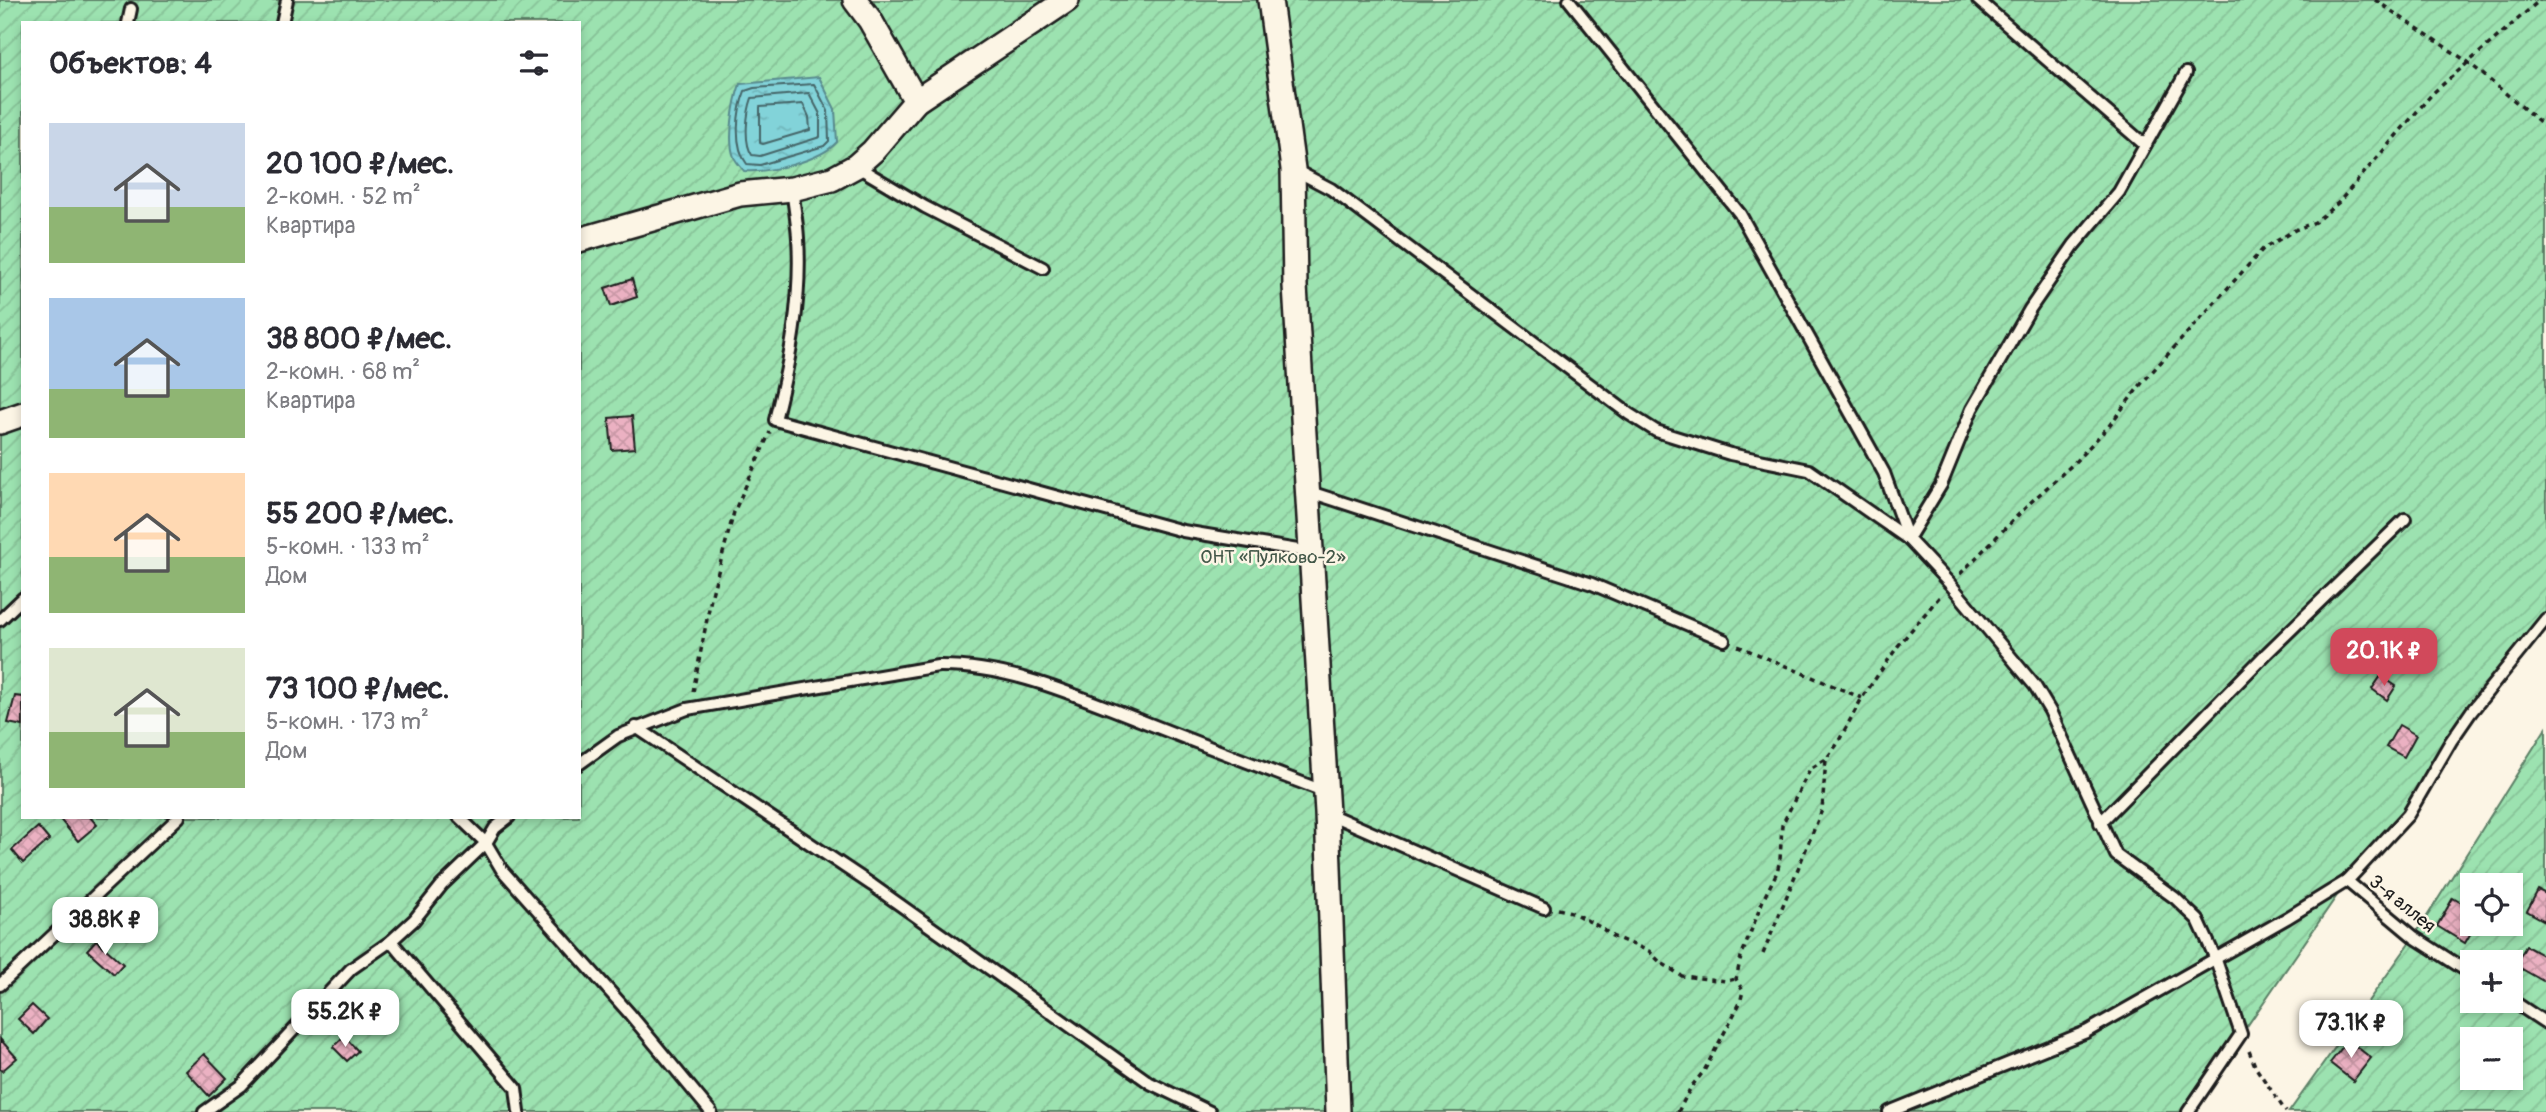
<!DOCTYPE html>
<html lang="ru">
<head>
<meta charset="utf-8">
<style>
	:root { --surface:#fff; --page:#f2f2f3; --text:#2b2b33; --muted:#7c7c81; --accent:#d1495b }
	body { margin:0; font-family:Pangolin,sans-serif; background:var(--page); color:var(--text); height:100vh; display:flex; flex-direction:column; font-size:26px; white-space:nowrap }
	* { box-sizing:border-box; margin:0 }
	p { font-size:23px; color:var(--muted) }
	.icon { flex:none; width:38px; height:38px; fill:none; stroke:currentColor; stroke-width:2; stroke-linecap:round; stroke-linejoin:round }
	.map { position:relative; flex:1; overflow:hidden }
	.drawer { position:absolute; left:21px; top:21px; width:560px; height:798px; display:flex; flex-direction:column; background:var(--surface); border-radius:0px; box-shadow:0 4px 10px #0003 }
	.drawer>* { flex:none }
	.buttons { position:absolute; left:2460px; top:873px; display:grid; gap:14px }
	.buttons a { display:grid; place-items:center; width:63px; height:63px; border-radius:0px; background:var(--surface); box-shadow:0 4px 10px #0003; font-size:35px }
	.price { position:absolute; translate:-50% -60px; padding:0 16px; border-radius:14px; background:#fff; color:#222; font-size:23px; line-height:46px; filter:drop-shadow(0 2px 4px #0008) }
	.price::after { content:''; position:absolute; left:50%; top:42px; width:21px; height:16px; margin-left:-10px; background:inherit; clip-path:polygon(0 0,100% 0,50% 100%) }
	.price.current { background:var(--accent); color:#fff }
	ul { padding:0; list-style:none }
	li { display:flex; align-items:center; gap:21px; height:175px; padding:0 28px }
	li span { display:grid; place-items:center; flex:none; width:196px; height:140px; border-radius:0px; color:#555 }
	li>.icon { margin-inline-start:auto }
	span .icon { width:84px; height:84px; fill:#fffc; stroke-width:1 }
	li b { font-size:30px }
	h2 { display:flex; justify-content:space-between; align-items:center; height:84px; padding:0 28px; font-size:30px }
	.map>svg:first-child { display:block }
	.garden { fill:url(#garden-furrows); stroke:#5c7f66; stroke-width:2; fill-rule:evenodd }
	.water { fill:url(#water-ripples); stroke:#598a8d; stroke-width:2 }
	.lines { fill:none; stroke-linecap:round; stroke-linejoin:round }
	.shore { stroke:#456568; stroke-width:2 }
	.building { fill:url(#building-cross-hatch); stroke:#1c1c1c; stroke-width:2 }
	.lane-casing { stroke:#1c1c1c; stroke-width:16 }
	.street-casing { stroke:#1c1c1c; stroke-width:28 }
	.path { stroke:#1c1c1c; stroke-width:3.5; stroke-dasharray:5 5; stroke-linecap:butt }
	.lane { stroke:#fcf5e5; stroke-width:10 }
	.street { stroke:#fcf5e5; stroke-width:23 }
	.labels { text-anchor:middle; stroke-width:5; stroke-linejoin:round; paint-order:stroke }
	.park-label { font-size:19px; fill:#425748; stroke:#fcf5e5 }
	.street-label { font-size:19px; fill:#1c1c1c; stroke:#fcf5e5 }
</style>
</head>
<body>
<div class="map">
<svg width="2546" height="1112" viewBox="0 0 2546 1112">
	<defs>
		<pattern id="garden-furrows" width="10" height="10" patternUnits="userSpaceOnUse" patternTransform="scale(1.75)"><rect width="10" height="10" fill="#9ce2b0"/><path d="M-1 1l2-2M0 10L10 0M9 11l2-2" fill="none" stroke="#86c197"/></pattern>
		<pattern id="water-ripples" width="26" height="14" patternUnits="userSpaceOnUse" patternTransform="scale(1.75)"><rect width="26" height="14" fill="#82d3d9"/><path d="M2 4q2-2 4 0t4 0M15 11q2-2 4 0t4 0" fill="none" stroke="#70b5ba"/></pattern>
		<pattern id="building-cross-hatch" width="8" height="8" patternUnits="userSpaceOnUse" patternTransform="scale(1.75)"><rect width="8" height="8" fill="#ebb1c2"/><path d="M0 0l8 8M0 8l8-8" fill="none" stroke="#c998a6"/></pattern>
	</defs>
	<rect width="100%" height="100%" fill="#fcf5e5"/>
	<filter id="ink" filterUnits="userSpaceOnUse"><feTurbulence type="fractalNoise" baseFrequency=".0143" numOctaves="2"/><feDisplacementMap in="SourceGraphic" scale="14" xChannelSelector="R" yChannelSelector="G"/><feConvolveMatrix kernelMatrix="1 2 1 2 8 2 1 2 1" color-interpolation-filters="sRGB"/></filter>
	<g filter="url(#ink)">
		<g class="garden">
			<path d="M0,0H2546V619L2471,712L2408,815L2347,881L2188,1112H0ZM23,23H579V817H23Z"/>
			<path d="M2546,728V1112H2289L2414,937ZM2473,886H2511V924H2473ZM2473,962H2511V1001H2473ZM2473,1040H2511V1078H2473Z"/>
		</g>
		<path class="water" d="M819,77L835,109L837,142C820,161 769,173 744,171C741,167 736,162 734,157C727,140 734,101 740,84Z"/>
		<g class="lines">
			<g class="shore">
				<path d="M814,84L828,111L829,141L824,146L760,165L747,164C733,146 737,111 745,91L754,88Z"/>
				<path d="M809,93L820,114V137L760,156L752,155C743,142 747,112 752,98Z"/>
				<polygon points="803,104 809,117 810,130 763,144 760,143 760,107"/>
			</g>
		</g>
		<g class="building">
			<polygon points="632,279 637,297 611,306 605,288"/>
			<polygon points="632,416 635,448 612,450 609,418"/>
			<polygon points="2381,676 2396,686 2387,700 2372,689"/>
			<polygon points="15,696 23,697 23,726 8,723"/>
			<polygon points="2399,725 2416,735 2404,757 2386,747"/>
			<polygon points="58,817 90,817 97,825 78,841"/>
			<polygon points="38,827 49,840 23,863 12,850"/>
			<polygon points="2538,890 2546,894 2545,921 2527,911"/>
			<polygon points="2453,898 2473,910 2473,924 2476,924 2465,943 2437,926"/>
			<polygon points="96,940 123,964 114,974 87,950"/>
			<polygon points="2526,946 2546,957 2546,976 2543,981 2515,965"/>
			<polygon points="32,1005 47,1019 34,1034 18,1019"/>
			<polygon points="344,1036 358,1051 347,1061 333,1047"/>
			<polygon points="0,1039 17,1058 2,1071 0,1069"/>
			<polygon points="2348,1040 2371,1058 2353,1081 2330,1063"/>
			<polygon points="204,1054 227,1078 209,1096 186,1071"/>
		</g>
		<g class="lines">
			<g class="lane-casing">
				<g id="lane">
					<polyline points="1569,0 1740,214 1884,473 1908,539"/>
					<polyline points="1978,0 2145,145"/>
					<polyline points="128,23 131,9"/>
					<polyline points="282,23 287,0"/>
					<polyline points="856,166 925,207 1043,268"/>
					<polyline points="1293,169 1331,189 1629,414 1656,431 1730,454 1809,470 1908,539 1950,584 2035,686 2050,711 2116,855 2175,898 2198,920 2215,957 2241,1034 2188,1112"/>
					<path d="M792,189C794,205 797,221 798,238C802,300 790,361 775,420L1183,531L1310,552"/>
					<polyline points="1307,491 1592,584 1724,640"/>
					<polyline points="1908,539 1941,485 1972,409 2030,309 2074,245 2119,192 2186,73"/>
					<polyline points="0,620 23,598"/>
					<polyline points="636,727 872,885 1150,1083 1210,1112"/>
					<path d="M579,764L618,736L687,709L938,666C1008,665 1072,694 1137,719C1200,744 1263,768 1326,792"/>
					<polyline points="1327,813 1544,908"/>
					<polyline points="459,817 486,843 502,870 629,1013 711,1112"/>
					<polyline points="2100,823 2267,653 2405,519"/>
					<polyline points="2347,881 2414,937 2473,975"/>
					<polyline points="391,941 516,1088 519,1112"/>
					<polyline points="0,985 179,817"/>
					<polyline points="2511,1000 2546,1023"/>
					<polyline points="204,1112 241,1086 351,969 391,941 414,920 442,885 486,843 495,828 509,817"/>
					<polyline points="1889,1112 2086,1032 2287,918 2347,881 2408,815 2451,741 2471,712 2546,619"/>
				</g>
			</g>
			<g class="street-casing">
				<g id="street">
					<polyline points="855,0 870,20 916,101"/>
					<polyline points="1270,0 1293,169 1295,286 1327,813 1338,1112"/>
					<polyline points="579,240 740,194 792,189 832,179 856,166 873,151 916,101 1067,0"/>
					<polyline points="0,422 23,414"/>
				</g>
			</g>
			<g class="path">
				<polyline points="2375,0 2468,62 2546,127"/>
				<polyline points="1960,574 2031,502 2073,464 2108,427 2142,383 2263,249 2295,230 2315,222 2338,203 2433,93 2540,0"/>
				<polyline points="1738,646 1862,698"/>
				<polyline points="693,692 711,598 734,512 770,432"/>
				<polyline points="1558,909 1571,912 1600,927 1612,936 1649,951 1660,962 1682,976 1726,981 1736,979"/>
				<polyline points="1763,954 1822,810 1826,759 1836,746 1862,698 1898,646 1941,595"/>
				<polyline points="2249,1051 2256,1068 2286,1112"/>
				<polyline points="1678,1112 1691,1087 1704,1071 1740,1003 1743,991 1736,979 1741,957 1763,900 1777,872 1780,860 1782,825 1810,769 1826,759"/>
			</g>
			<use href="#lane" class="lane"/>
			<use href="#street" class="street"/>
		</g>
	</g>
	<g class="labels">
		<g class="park-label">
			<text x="1273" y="563">ОНТ «Пулково-2»</text>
		</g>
		<g class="street-label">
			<text transform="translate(2403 903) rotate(39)" y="7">3-я аллея</text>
		</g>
	</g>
</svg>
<div class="buttons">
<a><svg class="icon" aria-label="locate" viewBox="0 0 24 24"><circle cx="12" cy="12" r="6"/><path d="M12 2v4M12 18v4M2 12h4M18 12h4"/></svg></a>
<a>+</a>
<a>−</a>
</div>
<b class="price current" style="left:2384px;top:688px">20.1K ₽</b>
<b class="price" style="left:105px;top:957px">38.8K ₽</b>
<b class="price" style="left:345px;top:1049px">55.2K ₽</b>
<b class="price" style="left:2351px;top:1060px">73.1K ₽</b>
<section class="drawer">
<h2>Объектов: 4<svg class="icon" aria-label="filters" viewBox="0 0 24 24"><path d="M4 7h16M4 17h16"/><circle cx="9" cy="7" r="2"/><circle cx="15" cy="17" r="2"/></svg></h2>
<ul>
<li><span style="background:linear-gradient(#c9d6e8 60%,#8fb573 0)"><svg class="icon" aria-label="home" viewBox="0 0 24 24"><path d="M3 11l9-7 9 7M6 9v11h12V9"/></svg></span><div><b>20 100 ₽/мес.</b><p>2-комн. · 52 m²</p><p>Квартира</p></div></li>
<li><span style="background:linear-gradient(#a9c7e8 65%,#8fb573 0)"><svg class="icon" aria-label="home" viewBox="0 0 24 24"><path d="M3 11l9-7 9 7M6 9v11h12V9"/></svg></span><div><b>38 800 ₽/мес.</b><p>2-комн. · 68 m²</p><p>Квартира</p></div></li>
<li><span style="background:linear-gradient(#ffd9b3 60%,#8fb573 0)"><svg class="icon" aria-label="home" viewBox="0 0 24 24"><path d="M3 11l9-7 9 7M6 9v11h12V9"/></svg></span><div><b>55 200 ₽/мес.</b><p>5-комн. · 133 m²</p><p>Дом</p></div></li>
<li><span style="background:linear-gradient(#dfe7d0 60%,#8fb573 0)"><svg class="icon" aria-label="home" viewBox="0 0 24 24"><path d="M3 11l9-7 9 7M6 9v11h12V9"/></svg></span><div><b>73 100 ₽/мес.</b><p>5-комн. · 173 m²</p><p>Дом</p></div></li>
</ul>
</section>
</div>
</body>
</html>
